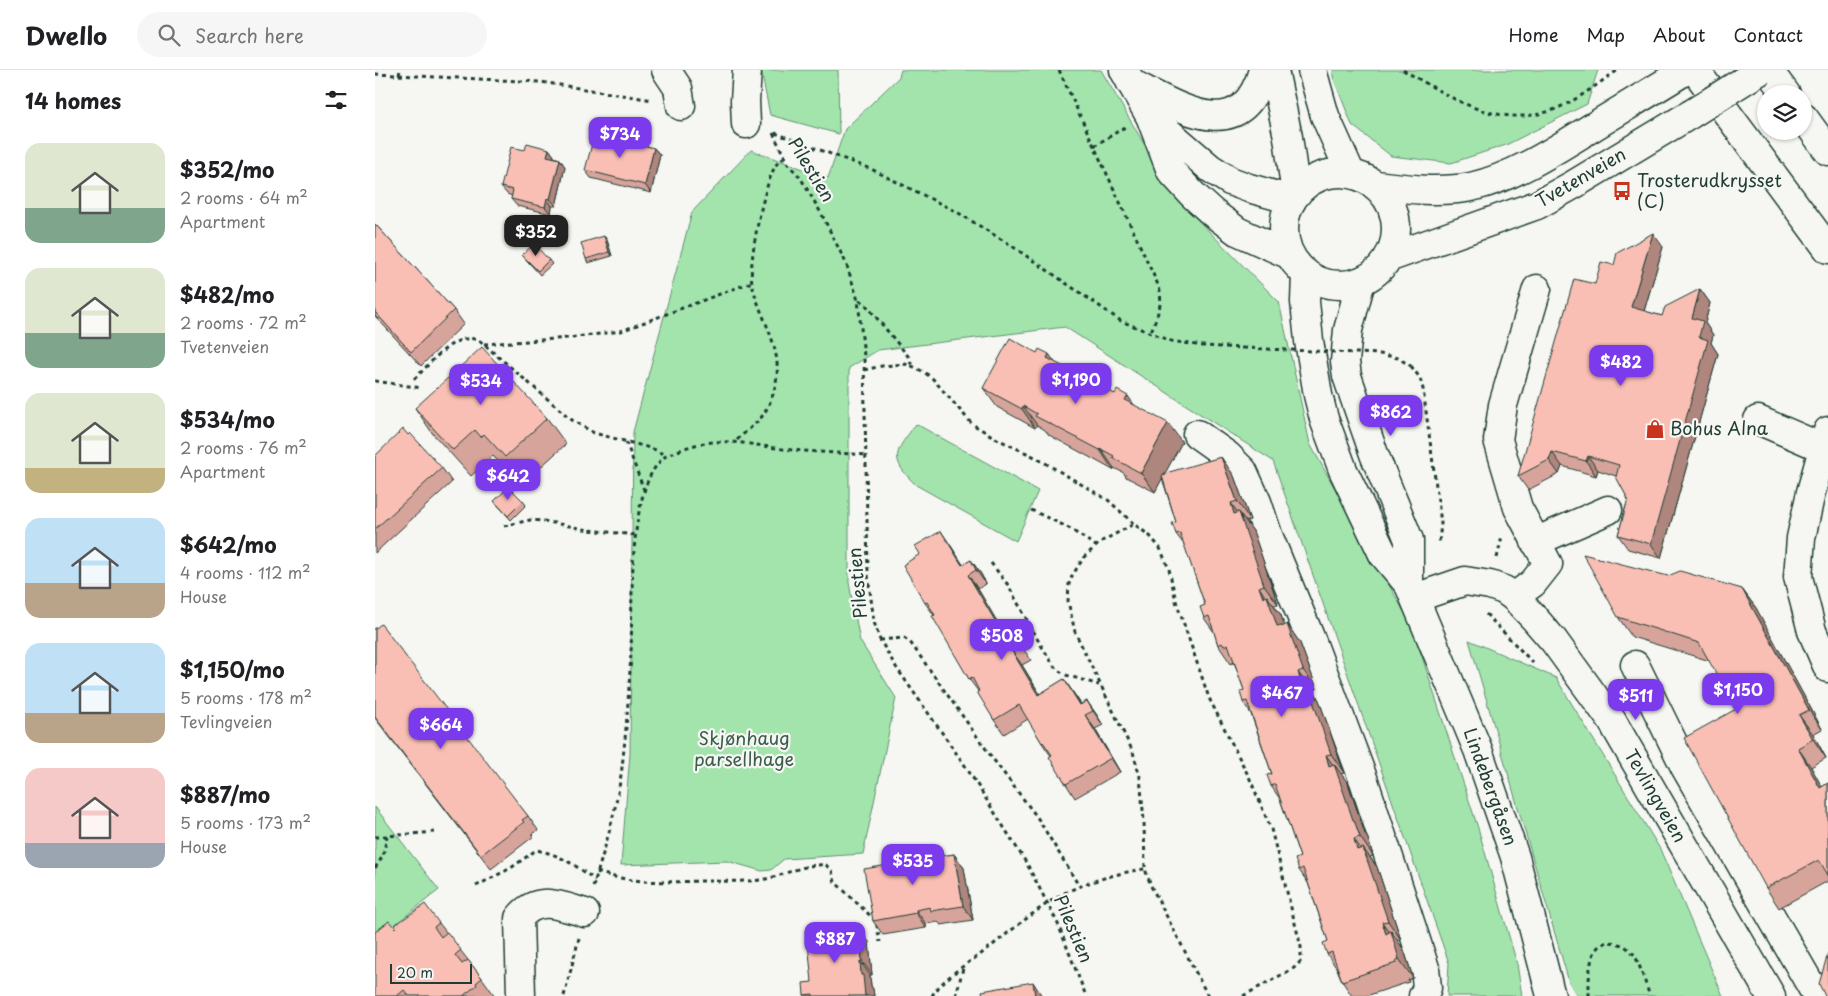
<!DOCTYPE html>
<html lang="en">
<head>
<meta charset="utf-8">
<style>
	:root { --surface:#fff; --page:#f6f6f6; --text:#202124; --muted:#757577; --line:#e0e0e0; --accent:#7c3aed }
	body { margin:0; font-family:"Playpen Sans",sans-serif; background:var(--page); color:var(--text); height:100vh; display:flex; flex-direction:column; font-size:19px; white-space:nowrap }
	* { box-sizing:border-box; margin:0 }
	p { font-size:16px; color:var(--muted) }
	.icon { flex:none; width:28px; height:28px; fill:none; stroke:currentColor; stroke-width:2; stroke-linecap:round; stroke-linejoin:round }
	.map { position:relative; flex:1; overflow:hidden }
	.side { display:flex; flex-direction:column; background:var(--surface); width:375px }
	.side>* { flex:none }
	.tools { position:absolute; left:1382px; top:15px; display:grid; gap:10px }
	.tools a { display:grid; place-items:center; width:55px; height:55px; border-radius:50%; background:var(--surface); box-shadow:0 1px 4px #0004; font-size:25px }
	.scale { position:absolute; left:15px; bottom:12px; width:82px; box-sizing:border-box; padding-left:5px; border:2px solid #1f3d34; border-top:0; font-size:14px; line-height:18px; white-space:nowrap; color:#1f3d34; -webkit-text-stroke:4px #f6f6f2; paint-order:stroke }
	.price { position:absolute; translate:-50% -42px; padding:0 11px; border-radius:10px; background:var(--accent); color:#fff; font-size:16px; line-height:32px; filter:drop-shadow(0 1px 2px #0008) }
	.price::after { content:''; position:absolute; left:50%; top:30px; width:15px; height:11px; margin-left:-8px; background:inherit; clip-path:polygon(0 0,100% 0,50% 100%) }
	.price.on { background:#222; color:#fff }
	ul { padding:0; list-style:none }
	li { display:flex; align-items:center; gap:15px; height:125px; padding:0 25px }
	li span { display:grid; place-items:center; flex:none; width:140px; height:100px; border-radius:15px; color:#555 }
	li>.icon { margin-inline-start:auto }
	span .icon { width:60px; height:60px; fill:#fffc; stroke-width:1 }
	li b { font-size:21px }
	h2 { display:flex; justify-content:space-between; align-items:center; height:60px; padding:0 25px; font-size:21px }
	header { display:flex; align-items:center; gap:30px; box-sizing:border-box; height:70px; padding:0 25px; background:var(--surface); border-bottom:1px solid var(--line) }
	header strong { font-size:24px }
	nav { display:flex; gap:28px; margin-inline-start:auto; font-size:18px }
	.search { width:350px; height:45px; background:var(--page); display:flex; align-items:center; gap:12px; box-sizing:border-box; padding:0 18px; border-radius:28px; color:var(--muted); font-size:19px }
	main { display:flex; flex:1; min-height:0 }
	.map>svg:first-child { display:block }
	.green { fill:#a3e4ad; stroke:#619070 }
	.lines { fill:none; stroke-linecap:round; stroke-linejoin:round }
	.minor-casing { stroke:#1f3d34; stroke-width:31 }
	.highway-casing { stroke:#1f3d34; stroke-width:31 }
	.path { stroke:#1f3d34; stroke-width:3; stroke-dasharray:4 4; stroke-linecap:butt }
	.minor { stroke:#f6f6f2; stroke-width:28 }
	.highway { stroke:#f6f6f2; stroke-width:28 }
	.highway-bridge-casing { stroke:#1f3d34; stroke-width:31; stroke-linecap:butt }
	.path-bridge { stroke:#1f3d34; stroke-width:3; stroke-dasharray:4 4; stroke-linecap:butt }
	.highway-bridge { stroke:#f6f6f2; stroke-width:28 }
	.wall { fill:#d7a49b; stroke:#1f3d34 }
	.shaded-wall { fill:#af867e; stroke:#1f3d34 }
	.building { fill:#fabfb4; stroke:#1f3d34 }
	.labels { text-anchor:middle; stroke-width:4.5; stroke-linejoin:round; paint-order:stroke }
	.street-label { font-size:18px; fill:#1f3d34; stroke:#f6f6f2 }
	.poi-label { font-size:18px; fill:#1f3d34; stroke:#f6f6f2; text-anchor:start }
	.park-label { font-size:18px; fill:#395e4c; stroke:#f6f6f2 }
</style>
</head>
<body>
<header>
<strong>Dwello</strong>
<div class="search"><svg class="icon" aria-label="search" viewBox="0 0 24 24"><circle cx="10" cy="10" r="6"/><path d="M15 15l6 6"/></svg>Search here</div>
<nav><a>Home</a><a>Map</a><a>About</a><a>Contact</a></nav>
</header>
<main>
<section class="side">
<h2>14 homes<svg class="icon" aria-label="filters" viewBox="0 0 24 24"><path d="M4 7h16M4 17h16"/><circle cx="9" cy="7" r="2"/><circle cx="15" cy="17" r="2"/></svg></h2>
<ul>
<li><span style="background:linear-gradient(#dfe7d0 65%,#7fa58c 0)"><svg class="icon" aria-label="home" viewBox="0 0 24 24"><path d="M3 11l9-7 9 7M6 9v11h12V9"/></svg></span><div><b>$352/mo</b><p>2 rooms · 64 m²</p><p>Apartment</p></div></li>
<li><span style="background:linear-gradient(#dfe7d0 65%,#7fa58c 0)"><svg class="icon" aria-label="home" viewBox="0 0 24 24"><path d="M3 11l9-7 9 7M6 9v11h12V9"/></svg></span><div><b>$482/mo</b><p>2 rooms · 72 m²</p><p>Tvetenveien</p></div></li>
<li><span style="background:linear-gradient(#dfe7d0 75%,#c2b280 0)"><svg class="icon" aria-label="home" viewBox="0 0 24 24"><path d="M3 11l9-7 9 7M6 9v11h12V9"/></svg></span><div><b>$534/mo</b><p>2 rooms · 76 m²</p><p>Apartment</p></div></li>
<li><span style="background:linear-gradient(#bfe0f5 65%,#b9a48a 0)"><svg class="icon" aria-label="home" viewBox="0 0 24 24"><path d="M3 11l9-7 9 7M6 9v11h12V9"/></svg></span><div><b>$642/mo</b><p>4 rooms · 112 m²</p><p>House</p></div></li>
<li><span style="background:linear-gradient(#bfe0f5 70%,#b9a48a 0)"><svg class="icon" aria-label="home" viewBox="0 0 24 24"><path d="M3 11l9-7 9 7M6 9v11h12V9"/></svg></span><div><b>$1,150/mo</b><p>5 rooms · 178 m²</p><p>Tevlingveien</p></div></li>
<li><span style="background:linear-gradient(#f6c9c9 75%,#9aa5b1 0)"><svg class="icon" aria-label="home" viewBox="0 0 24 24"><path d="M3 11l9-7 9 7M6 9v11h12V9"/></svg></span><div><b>$887/mo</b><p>5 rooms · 173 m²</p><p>House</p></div></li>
</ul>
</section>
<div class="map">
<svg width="1453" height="926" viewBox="0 0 1453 926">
	<rect width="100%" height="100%" fill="#f6f6f2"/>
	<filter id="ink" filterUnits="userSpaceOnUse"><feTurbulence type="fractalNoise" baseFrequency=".02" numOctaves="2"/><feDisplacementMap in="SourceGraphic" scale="10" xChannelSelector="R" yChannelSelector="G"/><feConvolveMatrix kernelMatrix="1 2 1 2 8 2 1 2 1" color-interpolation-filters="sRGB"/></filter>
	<g filter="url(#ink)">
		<g class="green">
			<polygon points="386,0 463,0 464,64 395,45"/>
			<polygon points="526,0 726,0 800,127 904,232 935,374 1037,556 1103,758 1142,894 1147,926 1072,926 1074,893 898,391 690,257 503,280 474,298 474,513 485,571 521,628 488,784 409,789 396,800 387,801 352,791 246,795 255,684 258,362 317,142 376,80 453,108 470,59 524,7"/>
			<polygon points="958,0 1223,0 1212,34 1131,75 1076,93 1016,86 977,55 958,7"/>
			<path d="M541,354L663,421L641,471L541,415C513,388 520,382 541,354Z"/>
			<polygon points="1094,570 1181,608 1285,779 1348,926 1202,926 1194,912"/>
			<polygon points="0,737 64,820 0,870"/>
		</g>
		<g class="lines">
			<g class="minor-casing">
				<g id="minor">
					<polyline points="291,0 303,18 306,36"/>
					<polyline points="371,54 370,31 372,0"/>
					<polyline points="931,204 930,232 934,271 943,325 949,349 968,400 1008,484 1034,515 1103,680 1140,787 1176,926"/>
					<polyline points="986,211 973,260 970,292 972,306 999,384 1034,470 1034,515"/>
					<polyline points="1383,350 1448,378"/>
					<polyline points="1453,361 1436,422 1426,468 1423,507 1437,561 1453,598"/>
					<polyline points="822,364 853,386 868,401 882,432 893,465 937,572 989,711 1050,898 1052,918 1048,926"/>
					<polyline points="1160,472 1233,440"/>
					<polyline points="1139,527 1158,513 1173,494 1143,438 1123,370 1128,335 1162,219"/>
					<polyline points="1040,528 1090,511 1115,515 1129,520 1139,527 1160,549 1179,571 1237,651 1396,926"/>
					<polyline points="1260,595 1310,697 1442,926"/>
					<path d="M146,926L144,848C163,824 186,836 210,843"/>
				</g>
			</g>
			<g class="highway-casing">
				<g id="highway">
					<polyline points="749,0 775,46 796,101 818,125 838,143 862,161 915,185"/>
					<polyline points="899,0 913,67 921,124"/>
					<polyline points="937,0 950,46 976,104"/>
					<polyline points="1320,0 1453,179"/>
					<polyline points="1393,0 1411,24"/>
					<path d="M756,13C804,37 866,79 888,0"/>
					<polyline points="777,48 835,98 855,111 874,118 917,130"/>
					<polyline points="1429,48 1453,81"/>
					<circle cx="965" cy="159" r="56"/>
					<path d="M1001,115C1032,119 1065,123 1096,117C1139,107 1179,81 1216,58C1247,39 1279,20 1311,0"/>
					<polyline points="1013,188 1162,135 1198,115 1316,44"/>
				</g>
			</g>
			<g class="path">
				<path d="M684,0L784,217C789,233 781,247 776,262"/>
				<path d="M1028,0C1076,27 1120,60 1178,40C1202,31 1222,14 1243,0"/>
				<polyline points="0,4 166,12 278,30"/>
				<polyline points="24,5 25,0"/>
				<polyline points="398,63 413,94 425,107 446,143 471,193 483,230 489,286 493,505 499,552 505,570 521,597 591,697 652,794 683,854 711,926"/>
				<polyline points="400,63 496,99 582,142 637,176 746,251 796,271 828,276 868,278"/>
				<polyline points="719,76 750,57"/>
				<polyline points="484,230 491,235 533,286 537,296"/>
				<polyline points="109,274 194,268 246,261 377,212"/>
				<polyline points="1036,296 1045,308 1048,319 1066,453 1064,473"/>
				<polyline points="489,300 507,296 530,294 537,296 549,302 558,309 597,354 624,370 660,387 733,430 759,454"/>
				<path d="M39,309C56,294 80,259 105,271L197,350L219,363L268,376L281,380L291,386"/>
				<polyline points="0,311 47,318"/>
				<path d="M362,370C369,363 377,357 384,350C393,340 399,324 401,312C408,276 384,247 377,213C373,192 389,113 401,95C403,92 406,90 409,88"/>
				<polyline points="251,372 269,420"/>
				<polyline points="656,440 692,457 721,476"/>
				<polyline points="129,456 155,450 169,451 214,460 261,465"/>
				<polyline points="1122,488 1127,467"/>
				<polyline points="616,493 633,515 664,572 681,599 691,605 724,615"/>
				<polyline points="1111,544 1159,594"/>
				<polyline points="505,570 529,568 535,572 618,689 662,747 704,816"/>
				<polyline points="0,767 60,762"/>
				<polyline points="0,798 8,786 12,766"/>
				<path d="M222,802C257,814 292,812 328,811C347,811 366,812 385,810C408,807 428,793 451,795L457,801L460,812L501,851L505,872"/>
				<path d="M101,816L136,798L161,780C184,784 202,796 220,810"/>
				<path d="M218,817C231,775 244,731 248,688C252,653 254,618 256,583C258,538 251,413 291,386C295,384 300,382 305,380C341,365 371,374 408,379C436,382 464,383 491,385"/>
				<polyline points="189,926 204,868"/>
				<path d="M557,926C565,911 591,894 606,884C630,866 654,845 679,829C701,815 744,802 770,799"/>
				<polyline points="581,926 588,898"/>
				<polyline points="833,926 776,816 770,799 769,751 765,707 758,682 700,562 693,531 694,514 697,506 709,487 727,471 759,454 775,466 785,478 794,499 801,531 834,628 875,709 896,759 926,877 926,891 919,898 868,926"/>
				<path d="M1214,926C1214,908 1212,866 1241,873C1249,875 1255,879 1260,886C1266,898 1270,913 1275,926"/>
			</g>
			<use href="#minor" class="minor"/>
			<use href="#highway" class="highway"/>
			<g class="highway-bridge-casing">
				<polyline id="highway-bridge" points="1316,44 1386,0"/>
			</g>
			<polyline class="path-bridge" points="868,278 1005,284 1023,288 1036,296"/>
			<use href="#highway-bridge" class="highway-bridge"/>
		</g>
		<g class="wall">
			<polygon points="279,78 285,85 276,123 216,108 210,100"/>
			<polygon points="174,79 179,86 179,87 185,89 190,97 181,136 177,136 176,144 142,136 136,129 137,126 132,124 126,117 150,80"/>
			<polygon points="0,154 79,240 89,254 46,296 0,246"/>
			<polygon points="229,166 232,170 237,186 213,193 211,189"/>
			<polygon points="1288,177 1269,241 1287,246 1325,219 1335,233 1330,253 1338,265 1336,273 1343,284 1286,488 1253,479 1243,465 1253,429 1241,406 1223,400 1221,406 1187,396 1184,404 1153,420 1143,406 1220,214 1239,195"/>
			<polygon points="147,185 174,190 177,194 165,205"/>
			<polygon points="662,283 758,334 807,372 788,406 846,387 859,406 875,450 871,452 878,461 903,534 899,535 906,545 909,556 912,554 925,573 942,619 938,620 944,630 969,703 966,704 973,713 990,764 993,769 998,786 995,787 1002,797 1026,870 1022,871 1029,880 1038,908 1033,910 1034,912 991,926 977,926 967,911 962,899 952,884 953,871 933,813 924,800 925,787 905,729 896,716 897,704 876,644 868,632 869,620 859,592 856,594 843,575 839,562 829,548 830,535 810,476 801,464 801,452 787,408 780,422 751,407 749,403 739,398 738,400 674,365 670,360 662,355 660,358 622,337 608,318"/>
			<polygon points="40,338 172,348 191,374 148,413 128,391 125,393 118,386 96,406 58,364"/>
			<polygon points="0,386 67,398 77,412 0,483"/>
			<polygon points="119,431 148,431 151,435 136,450"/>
			<polygon points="576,476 588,495 596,490 606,504 611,514 603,519 633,571 640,567 656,590 647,595 665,624 689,609 706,634 712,631 728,655 720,659 745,702 700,728 691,714 676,686 667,673 653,649 629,664 619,650 603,621 594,609 559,545 550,533"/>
			<polygon points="1293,506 1367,519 1381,538 1447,659 1438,664 1451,688 1436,697 1447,717 1453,713 1453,811 1404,838 1391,818 1361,639 1335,591 1257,567 1243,547"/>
			<polygon points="0,558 153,746 163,760 157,764 159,766 116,799 0,648"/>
			<polygon points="529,783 535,792 579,784 589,798 598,850 566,855 563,852 551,854 551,858 508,865 498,851 519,794"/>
			<polygon points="64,853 107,908 120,926 0,926 20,858"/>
			<polygon points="494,872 497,905 495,905 496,916 498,919 499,926 430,926 429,925 437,912"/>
		</g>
		<g class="shaded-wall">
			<polygon points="279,78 285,85 276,123 270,115"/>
			<polygon points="174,79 179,86 177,93 172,86"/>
			<polygon points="185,89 190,97 181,136 175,129"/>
			<polygon points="172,128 177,136 176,144 170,137"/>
			<polygon points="1278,163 1288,177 1266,251 1256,237"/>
			<polygon points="229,166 232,170 237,186 234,182"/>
			<polygon points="1325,219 1335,233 1330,253 1338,265 1336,273 1343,284 1286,488 1276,474 1324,267 1317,248"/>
			<polygon points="674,284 688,303 672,288"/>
			<polygon points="753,326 766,345 750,330"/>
			<polygon points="648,336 662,355 660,358 647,339"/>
			<polygon points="793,353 807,372 780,422 766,403"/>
			<polygon points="726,379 739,398 738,400 725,380"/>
			<polygon points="1177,382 1187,396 1184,404 1174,390"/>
			<polygon points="1213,386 1223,400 1221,406 1211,391"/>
			<polygon points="846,387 859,406 875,450 862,431"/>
			<polygon points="856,433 867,449 864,442 878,461 903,534 889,515 859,444"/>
			<polygon points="566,461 576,476 594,504 587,495"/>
			<polygon points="596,490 606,504 611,514 601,500"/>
			<polygon points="593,505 603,519 639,580 632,571"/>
			<polygon points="884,517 894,532 892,526 906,545 911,561 912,554 925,573 942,619 928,600 902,556 888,528"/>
			<polygon points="1367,519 1381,538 1447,659 1434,640"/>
			<polygon points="637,581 647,595 673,639 663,625"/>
			<polygon points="923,602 933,616 931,611 944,630 969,703 956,684 926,612"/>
			<polygon points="689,609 699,624 712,644 705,635"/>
			<polygon points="712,631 722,645 728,655 718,641"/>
			<polygon points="710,645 720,659 745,702 736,688"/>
			<polygon points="1424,645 1438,664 1451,688 1438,669"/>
			<polygon points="1423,678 1436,697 1453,728 1445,718"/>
			<polygon points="951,685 961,699 959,694 973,713 990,764 993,769 998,786 985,767 954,696"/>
			<polygon points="979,769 992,788 988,778 1002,797 1026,870 1013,851 982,780"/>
			<polygon points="529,783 539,797 531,792"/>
			<polygon points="579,784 589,798 598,850 588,836"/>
			<polygon points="541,840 551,854 551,858 541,843"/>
			<polygon points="1007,852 1018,867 1016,861 1029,880 1038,908 1024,889 1011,864"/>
			<polygon points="484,858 494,872 497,905 487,891"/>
			<polygon points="485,891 495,905 496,916 498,919 499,926 490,926 486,905"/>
			<polygon points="658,912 667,926 660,926"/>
		</g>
		<g class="building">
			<polygon points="220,63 279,78 270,115 210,100"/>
			<polygon points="152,73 174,79 172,86 185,89 175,129 172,128 170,137 136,129 138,120 126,117 136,77 150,80"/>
			<polygon points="0,154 79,240 36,282 0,242"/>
			<polygon points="1278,163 1256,237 1287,246 1290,237 1325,219 1317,248 1328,251 1324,267 1333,270 1276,474 1243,465 1253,429 1241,407 1244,395 1213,386 1211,391 1177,382 1174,390 1143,406 1199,209 1220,214 1226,192 1239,195 1242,183"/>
			<polygon points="229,166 234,182 211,189 206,173"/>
			<polygon points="159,174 174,190 163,201 147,185"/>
			<polygon points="635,268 662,283 664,279 674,284 672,288 740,324 742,320 753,326 750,330 793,353 766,403 738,388 739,386 726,379 725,380 660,346 662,344 648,336 647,339 608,318"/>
			<polygon points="107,277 172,348 130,387 109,364 106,367 100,360 78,380 40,338"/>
			<polygon points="28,359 33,365 35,363 67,398 0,459 0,386"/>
			<polygon points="846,387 862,431 856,433 859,444 864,442 889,515 884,517 888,528 892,526 902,556 906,555 907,557 912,554 928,600 923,602 926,612 931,611 956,684 951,685 954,696 959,694 978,750 979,750 985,767 979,769 982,780 988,778 1013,851 1007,852 1011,864 1016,861 1024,889 1020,891 1021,893 967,911 957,882 952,884 948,873 953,871 928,798 924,800 920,789 925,787 900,714 896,716 892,705 897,704 872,631 868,632 865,622 869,620 853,574 849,576 847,573 843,575 834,546 829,548 825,537 830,535 805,463 801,464 797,453 801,452 787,406 791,405 791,403"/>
			<polygon points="134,417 148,431 133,446 119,431"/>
			<polygon points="566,461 587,495 596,490 601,500 593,505 632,571 640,567 646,576 637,581 663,625 689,609 705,635 712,631 718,641 710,645 736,688 691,714 674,687 677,685 668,672 667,673 644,635 619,650 602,622 604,621 597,607 594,609 557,546 560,545 552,532 550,533 528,495 545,484 540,476"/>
			<polygon points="1208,484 1293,506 1305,501 1367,519 1434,640 1424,645 1438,669 1423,678 1445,718 1453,713 1453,805 1444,790 1391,818 1309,668 1361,639 1324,573 1243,547"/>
			<polygon points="6,554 153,746 147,750 149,752 106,785 0,647 0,558 1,558"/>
			<polygon points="529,783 531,792 579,784 588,836 556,841 555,837 541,840 541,843 498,851 489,799 519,794 517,785"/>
			<polygon points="50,834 64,853 59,857 66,867 72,862 86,880 80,885 87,894 93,890 107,908 101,913 102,915 88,926 34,926 29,920 22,926 0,926 0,862 14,851 20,858 21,856 20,855"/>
			<polygon points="484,858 487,891 485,891 486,905 488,905 490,926 438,926 438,924 429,925 428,913 437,912 432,863"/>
			<polygon points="1453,883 1453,926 1450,926 1444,914"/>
			<polygon points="658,912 660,926 608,926 607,921"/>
		</g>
	</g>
	<defs>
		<g id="bus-bare" transform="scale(1.5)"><path d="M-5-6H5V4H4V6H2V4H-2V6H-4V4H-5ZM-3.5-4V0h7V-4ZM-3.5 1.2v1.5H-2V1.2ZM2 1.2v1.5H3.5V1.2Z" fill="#c8321e" stroke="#f6f6f2" stroke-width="2.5" paint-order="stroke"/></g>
		<g id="shop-bare" transform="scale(1.5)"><path d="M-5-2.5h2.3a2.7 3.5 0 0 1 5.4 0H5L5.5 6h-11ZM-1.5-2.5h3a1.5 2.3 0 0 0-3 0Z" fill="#c8321e" stroke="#f6f6f2" stroke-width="2.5" paint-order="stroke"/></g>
	</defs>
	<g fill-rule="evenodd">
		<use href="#bus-bare" x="1247" y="121"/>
		<use href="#shop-bare" x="1280" y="359"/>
	</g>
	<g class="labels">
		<g class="street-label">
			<text transform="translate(436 100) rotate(59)" y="6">Pilestien</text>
			<text transform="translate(1206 108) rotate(-30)" y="6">Tvetenveien</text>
			<text transform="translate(483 513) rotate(-95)" y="6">Pilestien</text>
			<text transform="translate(1115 717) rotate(70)" y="6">Lindebergåsen</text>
			<text transform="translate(1280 726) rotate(60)" y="6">Tevlingveien</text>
			<text transform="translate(698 859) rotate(67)" y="6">Pilestien</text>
		</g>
		<g class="poi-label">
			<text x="1262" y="117">Trosterudkrysset<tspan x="1262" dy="21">(C)</tspan></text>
			<text x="1295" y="365">Bohus Alna</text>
		</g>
		<g class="park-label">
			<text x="369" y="675">Skjønhaug<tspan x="369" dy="21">parsellhage</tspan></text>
		</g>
	</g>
</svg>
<div class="tools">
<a><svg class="icon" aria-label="layers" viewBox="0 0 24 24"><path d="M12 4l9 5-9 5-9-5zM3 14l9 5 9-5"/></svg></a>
</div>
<div class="scale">20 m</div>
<b class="price" style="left:245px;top:89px">$734</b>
<b class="price on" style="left:161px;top:187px">$352</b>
<b class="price" style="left:1246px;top:317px">$482</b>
<b class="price" style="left:701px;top:335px">$1,190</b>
<b class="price" style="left:106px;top:336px">$534</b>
<b class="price" style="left:1016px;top:367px">$862</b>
<b class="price" style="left:133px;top:431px">$642</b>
<b class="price" style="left:627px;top:591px">$508</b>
<b class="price" style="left:1363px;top:645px">$1,150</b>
<b class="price" style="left:907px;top:648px">$467</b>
<b class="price" style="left:1261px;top:651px">$511</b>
<b class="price" style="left:66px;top:680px">$664</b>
<b class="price" style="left:538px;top:816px">$535</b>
<b class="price" style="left:460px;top:894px">$887</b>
</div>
</main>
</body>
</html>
